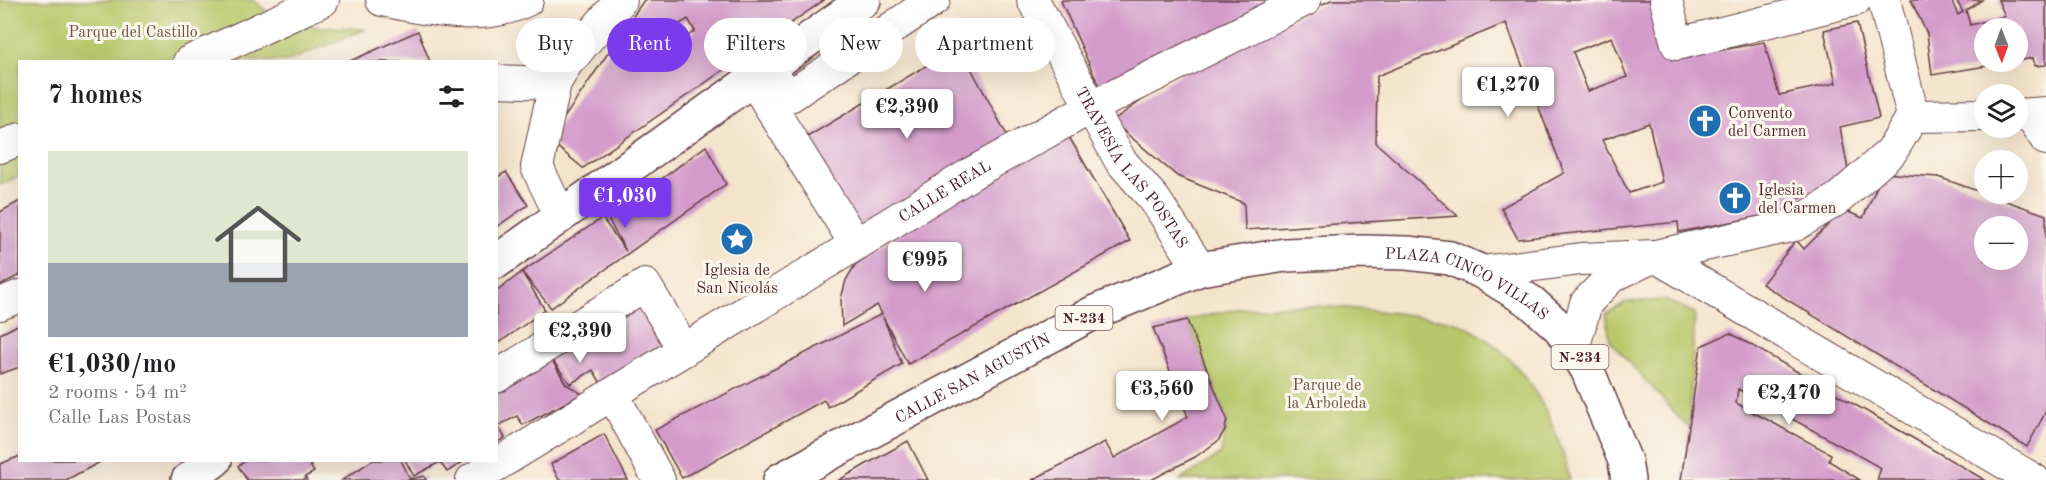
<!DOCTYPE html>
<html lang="en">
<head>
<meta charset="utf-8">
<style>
	:root { --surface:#fff; --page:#f6f6f6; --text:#202124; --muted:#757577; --accent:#7c3aed }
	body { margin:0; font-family:"Old Standard TT",serif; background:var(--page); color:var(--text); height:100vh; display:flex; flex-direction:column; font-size:22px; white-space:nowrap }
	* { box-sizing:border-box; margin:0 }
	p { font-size:20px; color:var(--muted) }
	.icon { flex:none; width:33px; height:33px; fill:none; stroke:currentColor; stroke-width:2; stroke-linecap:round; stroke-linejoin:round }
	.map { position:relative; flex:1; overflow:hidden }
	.panel { position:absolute; left:18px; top:60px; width:480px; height:402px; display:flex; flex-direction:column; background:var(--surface); border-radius:0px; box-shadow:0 6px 24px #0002 }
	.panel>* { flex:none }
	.guide { position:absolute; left:516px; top:18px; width:570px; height:54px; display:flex; gap:12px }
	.needle { width:39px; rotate:179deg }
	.buttons { position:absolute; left:1974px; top:18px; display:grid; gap:12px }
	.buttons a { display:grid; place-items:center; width:54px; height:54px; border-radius:50%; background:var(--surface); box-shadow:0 6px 24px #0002; font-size:30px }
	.price { position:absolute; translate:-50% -51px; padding:0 14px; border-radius:6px; background:#fff; color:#222; font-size:20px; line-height:39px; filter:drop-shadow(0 2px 3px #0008) }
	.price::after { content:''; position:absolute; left:50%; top:36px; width:18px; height:14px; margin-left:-9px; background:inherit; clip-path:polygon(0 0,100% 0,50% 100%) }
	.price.current { background:var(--accent); color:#fff }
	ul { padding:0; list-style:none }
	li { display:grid; align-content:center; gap:12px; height:318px; padding:0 30px }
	li span { display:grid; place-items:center; height:186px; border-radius:0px; color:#555 }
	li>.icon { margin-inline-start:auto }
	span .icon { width:108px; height:108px; fill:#fffc; stroke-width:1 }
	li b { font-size:26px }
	h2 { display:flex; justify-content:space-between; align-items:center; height:72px; padding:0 30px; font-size:26px }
	.pill { padding:0 21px; border-radius:27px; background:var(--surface); box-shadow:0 6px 24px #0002; font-size:21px; line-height:54px }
	.pill.current { background:var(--accent); color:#fff }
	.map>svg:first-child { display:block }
	.green { fill:#b7c769; stroke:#80734a; stroke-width:1.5 }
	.building { fill:#d39ccb; fill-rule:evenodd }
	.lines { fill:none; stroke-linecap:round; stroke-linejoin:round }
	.street-casing { stroke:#643d43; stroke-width:34 }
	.secondary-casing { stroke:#643d43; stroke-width:36 }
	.primary-casing { stroke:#643d43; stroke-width:36 }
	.street { stroke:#fff; stroke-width:32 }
	.secondary { stroke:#fff; stroke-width:33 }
	.primary { stroke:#fff; stroke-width:33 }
	.labels { text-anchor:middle; stroke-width:6; stroke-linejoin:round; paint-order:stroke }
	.shield { fill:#fbf7ec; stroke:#7f6065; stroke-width:1.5 }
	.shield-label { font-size:15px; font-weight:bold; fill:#4a1f2b }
	.park-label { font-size:16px; fill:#6b513e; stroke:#fbf7ec }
	.poi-label { font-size:16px; fill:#4a1f2b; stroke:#fbf7ec; text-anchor:start }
	.street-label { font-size:16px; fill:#4a1f2b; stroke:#fbf7ec }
</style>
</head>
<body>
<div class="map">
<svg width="2046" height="480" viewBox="0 0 2046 480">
	<rect width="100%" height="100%" fill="#fbf7ec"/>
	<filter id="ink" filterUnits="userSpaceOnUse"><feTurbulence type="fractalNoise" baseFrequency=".0167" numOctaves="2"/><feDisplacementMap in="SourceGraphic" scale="12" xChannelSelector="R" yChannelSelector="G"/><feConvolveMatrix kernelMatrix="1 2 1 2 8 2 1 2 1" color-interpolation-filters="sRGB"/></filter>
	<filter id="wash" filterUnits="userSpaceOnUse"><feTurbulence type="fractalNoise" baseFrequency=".008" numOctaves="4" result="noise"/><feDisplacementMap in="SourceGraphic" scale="24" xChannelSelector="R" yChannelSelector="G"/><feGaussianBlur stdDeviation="1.35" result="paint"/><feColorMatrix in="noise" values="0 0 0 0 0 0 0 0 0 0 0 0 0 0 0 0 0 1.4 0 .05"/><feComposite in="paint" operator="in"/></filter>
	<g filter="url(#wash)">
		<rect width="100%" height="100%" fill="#f5e4cc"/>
		<g class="green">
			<polygon points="0,0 254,0 281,25 366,29 288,61 20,62 19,176 0,185"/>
			<polygon points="1664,300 1695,313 1689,429 1610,341 1606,314 1626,302"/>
			<path d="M1295,305C1338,307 1380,310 1422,317C1433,319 1447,319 1458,323C1522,351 1555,415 1570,480H1180L1221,454L1227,419L1187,320L1236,309Z"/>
		</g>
		<g id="blocks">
			<g class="building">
				<path d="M644,0H824L583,168L549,140ZM688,19L695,31L685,38L678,25Z"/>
				<polygon points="1063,0 1281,0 1103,95 1061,1"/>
				<path d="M1331,0H1658L1672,60L1764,42L1779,95L1836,83L1824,30L1857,23L1879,118L1840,127L1849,175L1827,192L1794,199V210L1679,232L1678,222L1518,239L1501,208L1564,173L1506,23L1377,76L1376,143L1458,216L1245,230L1244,203L1177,176L1112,121L1190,67ZM1612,37L1627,77L1588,91L1573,52ZM1649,123L1662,182L1629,193L1602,140Z"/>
				<polygon points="1911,0 1951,0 1958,15 1963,12 1956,0 1982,0 1966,10 1970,25 2005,16 1998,0 2046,0 2046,65 2035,66 2033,58 2018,61 2018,28 1984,28 1984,62 2005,63 1932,75 1927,34"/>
				<polygon points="418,31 430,62 348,62"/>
				<polygon points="959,46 1010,141 859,234 802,140"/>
				<polygon points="1065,130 1130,241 908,364 883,317 902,364 828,407 824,400 682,478 655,430 882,314 877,305 842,326 841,299 846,280 855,265 949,199"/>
				<polygon points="706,146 726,184 551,308 522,272 602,218 626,251 608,219"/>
				<polygon points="506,172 528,205 496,227 496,178"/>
				<path d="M1883,173L1938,177L2046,215V411L2027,447L1762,284L1796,240L1804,249L1843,210L1863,218ZM1984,226H2018V260H1984Z"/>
				<polygon points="20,201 20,275 0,285 0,212"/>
				<polygon points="522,272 545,310 496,345 496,292"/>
				<polygon points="646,297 665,346 601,383 593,370 570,384 550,357 566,384 582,394 523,425 517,416 496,427 496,388"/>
				<polygon points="1187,320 1227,419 1225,430 1218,441 1195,457 1151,480 1032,480 1105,442 1114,458 1188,417 1153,328"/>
				<polygon points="20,324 20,367 0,374 0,334"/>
				<polygon points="1730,333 1892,426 1985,480 1877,480 1881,468 1738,389 1736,403 1831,454 1829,461 1860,480 1681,480 1701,346"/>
				<polygon points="496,429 500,429 505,438 496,443"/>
				<polygon points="604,434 628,480 559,480 551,464"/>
				<polygon points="908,441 928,480 839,480 865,465"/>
				<polygon points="20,456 20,460 104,460 66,480 0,480 0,464"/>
				<polygon points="247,460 307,460 314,472 305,477 307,480 247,480 238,466"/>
				<polygon points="373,460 401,460 410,479 424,476 426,480 342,480"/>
				<polygon points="405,460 466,460 447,472 440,462 414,476"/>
			</g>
		</g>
	</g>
	<g filter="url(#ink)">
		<use href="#blocks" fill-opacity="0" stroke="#643d43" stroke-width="1.5"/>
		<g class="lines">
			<g class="street-casing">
				<g id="street">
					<path d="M382,0C427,10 485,22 527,0"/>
					<path id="s1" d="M1033,0L1120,160L1155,200L1200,269"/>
					<polyline points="1666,0 1677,44 1855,0"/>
					<polyline points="189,62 323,0"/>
					<polyline points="767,69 790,96 934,0"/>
					<polyline points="753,79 855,243"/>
					<polyline points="496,81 555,83"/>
					<polyline points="2018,115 2046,113"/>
					<polyline points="2031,115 2046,139"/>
					<polyline points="1913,116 1984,115"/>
					<polyline points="0,147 20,139"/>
					<polyline points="561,217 537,167 555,83 566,64 621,0"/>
					<polyline points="1482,272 1581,259 1655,256 1795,225 1839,198 1891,152 1913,116 1884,0"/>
					<polyline points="0,304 20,296"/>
					<polyline points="1574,346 1586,303 1612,276 1655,256 2034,480"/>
					<polyline points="496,377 645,285 684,350"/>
					<polyline points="613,395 659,480"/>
					<path id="s2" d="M472,480L974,172L1090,108L1305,0"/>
				</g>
			</g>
			<g class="secondary-casing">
				<g id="secondary">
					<polyline points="496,262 864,0"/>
					<polyline points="188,480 215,460"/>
				</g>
			</g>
			<g class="primary-casing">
				<g id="primary">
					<path id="s3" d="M780,480L1095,312L1200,269L1285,255L1361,252L1407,253L1450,258L1482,272L1531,302L1560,328L1587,369L1625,461L1628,480"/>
				</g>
			</g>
			<use href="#street" class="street"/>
			<use href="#secondary" class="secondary"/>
			<use href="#primary" class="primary"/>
		</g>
	</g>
	<defs>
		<g id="church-disc" transform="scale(1.725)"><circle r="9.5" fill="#1f6fb2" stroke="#fbf7ec"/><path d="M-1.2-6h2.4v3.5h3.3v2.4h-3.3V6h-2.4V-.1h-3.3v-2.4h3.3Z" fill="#fff"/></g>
		<g id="sight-disc" transform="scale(1.725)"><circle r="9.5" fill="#1f6fb2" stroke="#fbf7ec"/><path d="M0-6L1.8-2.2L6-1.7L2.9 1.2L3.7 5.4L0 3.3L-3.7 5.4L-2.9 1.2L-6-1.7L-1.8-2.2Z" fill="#fff"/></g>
	</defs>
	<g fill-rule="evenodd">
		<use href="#church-disc" x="1705" y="121"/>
		<use href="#church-disc" x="1735" y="198"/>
		<use href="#sight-disc" x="737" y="239"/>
	</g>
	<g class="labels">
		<g class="shield">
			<rect x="1055.5" y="306" width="57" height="24" rx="4.5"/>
			<rect x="1551.5" y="345" width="57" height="24" rx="4.5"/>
		</g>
		<g class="shield-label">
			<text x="1084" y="323">N-234</text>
			<text x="1580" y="362">N-234</text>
		</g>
		<g class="park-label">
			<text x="133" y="37">Parque del Castillo</text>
			<text x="1327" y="390">Parque de<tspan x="1327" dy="18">la Arboleda</tspan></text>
		</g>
		<g class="poi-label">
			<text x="1728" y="118">Convento<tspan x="1728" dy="18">del Carmen</tspan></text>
			<text x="1758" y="195">Iglesia<tspan x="1758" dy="18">del Carmen</tspan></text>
			<text x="737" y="275" text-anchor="middle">Iglesia de<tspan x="737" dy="18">San Nicolás</tspan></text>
		</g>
		<g class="street-label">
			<text dy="6" stroke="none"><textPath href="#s1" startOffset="195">TRAVESÍA LAS POSTAS</textPath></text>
			<text dy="6" stroke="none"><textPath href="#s2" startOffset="554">CALLE REAL</textPath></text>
			<text dy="6" stroke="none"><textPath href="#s3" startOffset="746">PLAZA CINCO VILLAS</textPath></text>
			<text dy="6" stroke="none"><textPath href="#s3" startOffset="218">CALLE SAN AGUSTÍN</textPath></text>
		</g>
	</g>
</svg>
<div class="buttons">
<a><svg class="needle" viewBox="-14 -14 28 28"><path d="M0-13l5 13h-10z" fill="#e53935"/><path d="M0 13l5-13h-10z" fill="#757577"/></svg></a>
<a><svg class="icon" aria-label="layers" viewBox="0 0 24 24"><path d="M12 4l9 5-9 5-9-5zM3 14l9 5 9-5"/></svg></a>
<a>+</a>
<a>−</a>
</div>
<b class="price" style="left:1508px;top:118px">€1,270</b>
<b class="price" style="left:907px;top:140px">€2,390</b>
<b class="price current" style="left:625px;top:229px">€1,030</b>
<b class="price" style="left:925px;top:293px">€995</b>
<b class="price" style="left:580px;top:364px">€2,390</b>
<b class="price" style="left:1162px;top:422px">€3,560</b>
<b class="price" style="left:1789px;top:426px">€2,470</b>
<div class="guide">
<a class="pill">Buy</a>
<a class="pill current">Rent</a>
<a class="pill">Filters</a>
<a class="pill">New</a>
<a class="pill">Apartment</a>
</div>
<section class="panel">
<h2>7 homes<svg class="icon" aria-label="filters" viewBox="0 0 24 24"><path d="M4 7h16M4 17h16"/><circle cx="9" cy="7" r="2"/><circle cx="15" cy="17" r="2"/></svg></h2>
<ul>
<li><span style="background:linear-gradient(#dfe7d0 60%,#9aa5b1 0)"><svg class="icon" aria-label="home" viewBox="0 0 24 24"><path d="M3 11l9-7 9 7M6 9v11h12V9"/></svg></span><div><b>€1,030/mo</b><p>2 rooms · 54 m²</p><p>Calle Las Postas</p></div></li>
</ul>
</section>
</div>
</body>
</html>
